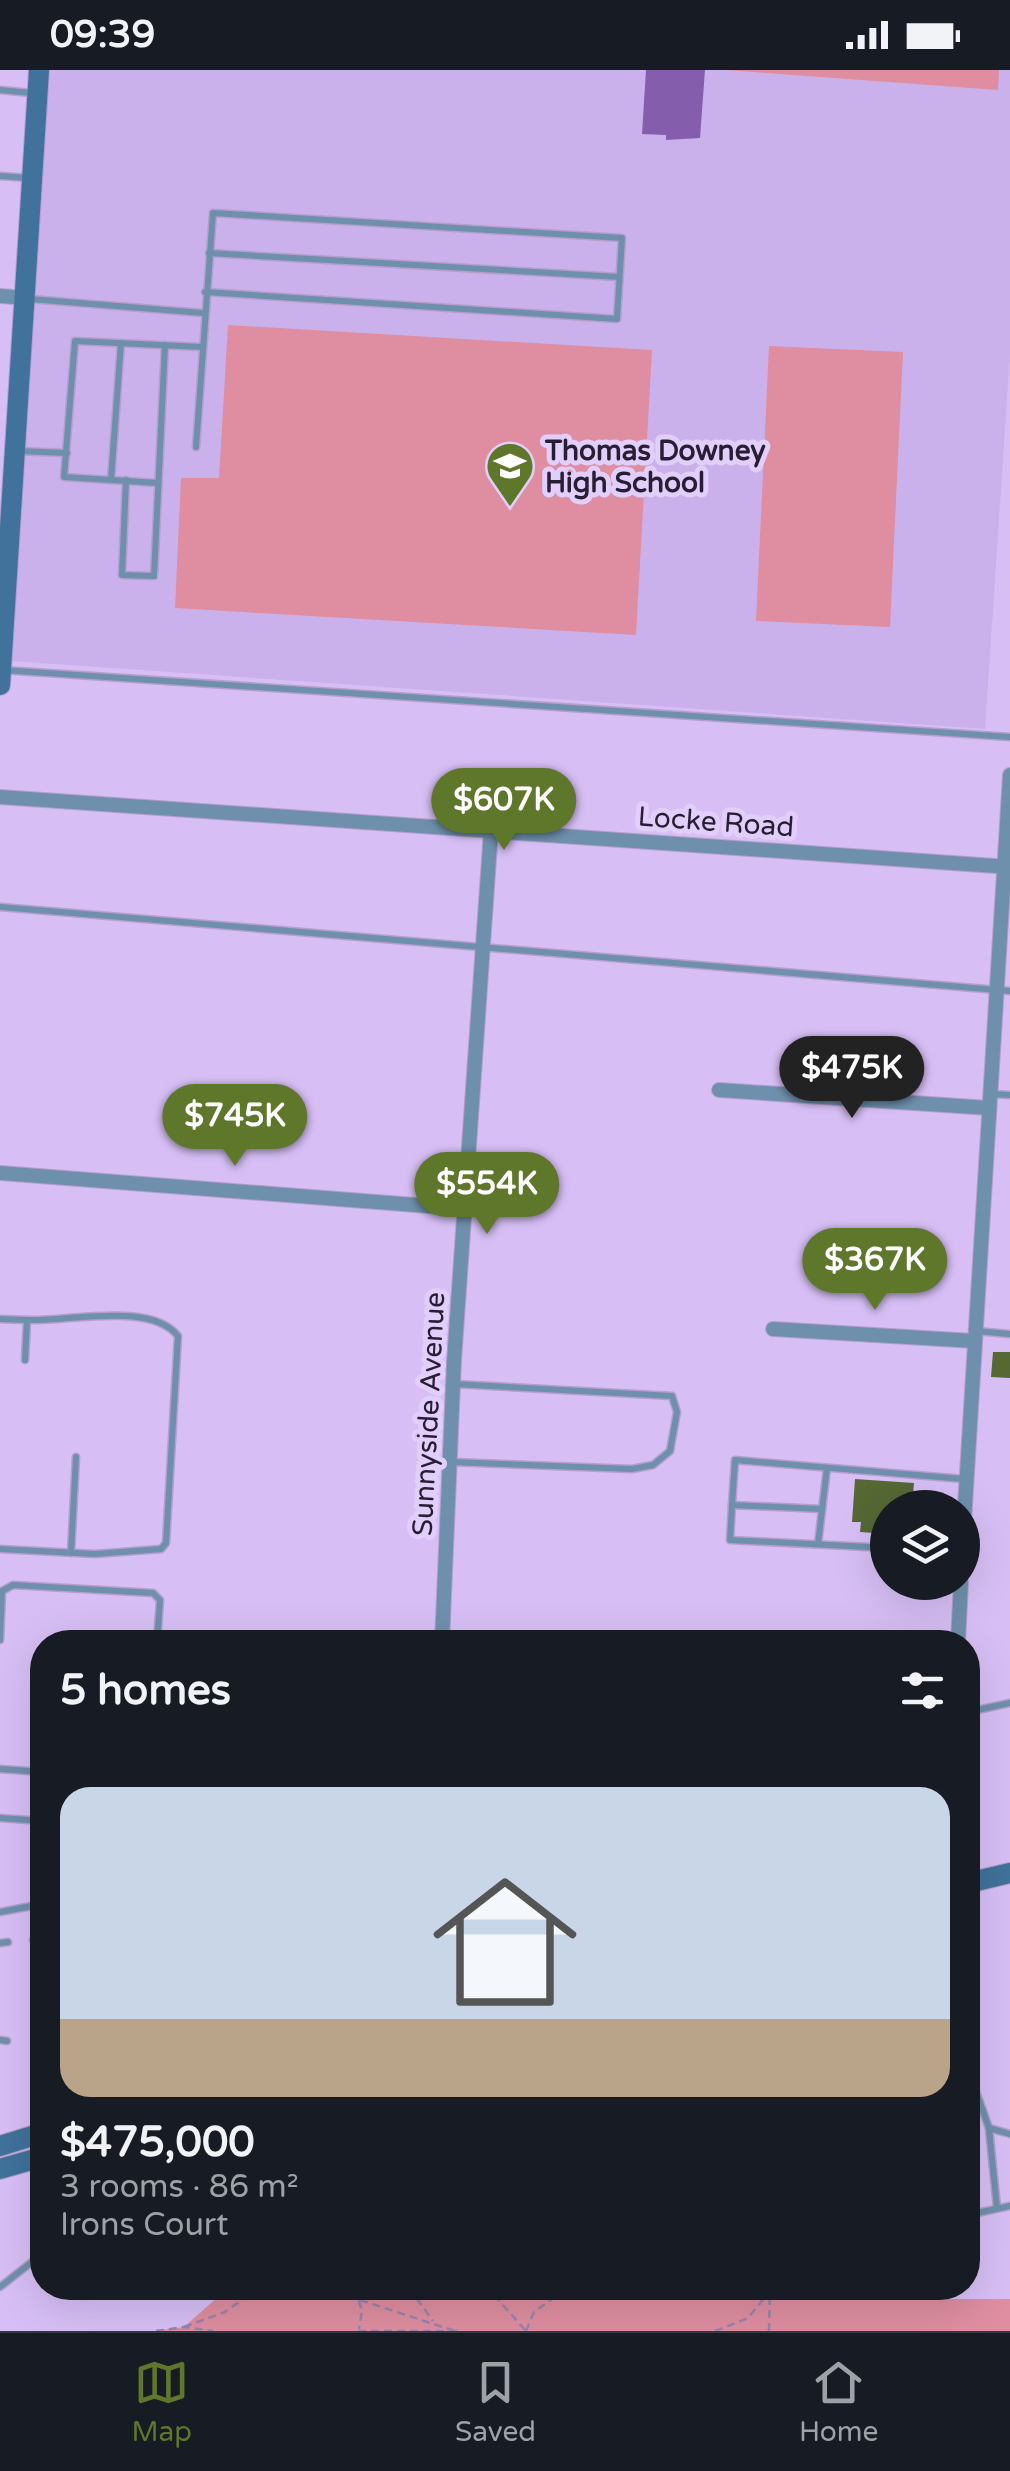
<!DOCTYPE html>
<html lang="en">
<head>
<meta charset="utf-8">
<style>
	:root { --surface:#171b24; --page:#242831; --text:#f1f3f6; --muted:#9ea1a6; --line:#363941; --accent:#5e772a }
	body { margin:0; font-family:"Varela Round",sans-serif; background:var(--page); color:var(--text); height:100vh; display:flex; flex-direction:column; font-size:38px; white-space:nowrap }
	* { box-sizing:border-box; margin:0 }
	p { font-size:32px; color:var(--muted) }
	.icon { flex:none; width:55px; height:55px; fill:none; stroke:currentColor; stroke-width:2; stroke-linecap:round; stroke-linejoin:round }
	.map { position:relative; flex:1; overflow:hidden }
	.side { position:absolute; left:30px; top:1560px; width:950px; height:670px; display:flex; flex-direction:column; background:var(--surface); border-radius:40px; box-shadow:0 10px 40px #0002 }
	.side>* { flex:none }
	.tools { position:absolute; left:870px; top:1420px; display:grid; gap:20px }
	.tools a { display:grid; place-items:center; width:110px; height:110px; border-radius:50%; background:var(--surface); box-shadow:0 10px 40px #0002; font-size:50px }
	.price { position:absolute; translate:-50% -85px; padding:0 22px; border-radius:35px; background:var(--accent); color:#fff; font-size:32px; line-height:65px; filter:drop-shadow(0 2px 5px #0008) }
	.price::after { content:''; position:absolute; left:50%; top:60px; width:30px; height:22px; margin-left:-15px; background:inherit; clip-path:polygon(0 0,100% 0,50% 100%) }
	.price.on { background:#222; color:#fff }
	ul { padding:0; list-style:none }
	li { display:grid; align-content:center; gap:20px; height:530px; padding:0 30px }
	li span { display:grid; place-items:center; height:310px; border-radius:30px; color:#555 }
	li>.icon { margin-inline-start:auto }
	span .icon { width:180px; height:180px; fill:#fffc; stroke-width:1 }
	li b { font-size:42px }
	h2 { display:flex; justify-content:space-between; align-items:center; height:120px; padding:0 30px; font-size:42px }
	.status { display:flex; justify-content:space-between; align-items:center; height:70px; padding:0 50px; background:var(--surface); direction:ltr }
	.status svg { height:28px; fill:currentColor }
	.menu { display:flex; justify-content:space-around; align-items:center; height:140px; border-top:2px solid var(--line); background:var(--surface); font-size:28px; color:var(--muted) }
	.menu a { display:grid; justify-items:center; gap:5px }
	.menu .on { color:var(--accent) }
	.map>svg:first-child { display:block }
	.built { fill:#cbb1eb }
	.green { fill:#de8ea0 }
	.water { fill:#845ead }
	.building { fill:#566834 }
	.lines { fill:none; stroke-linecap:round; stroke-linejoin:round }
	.lane-casing { stroke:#b49fce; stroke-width:9 }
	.street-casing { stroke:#b49fce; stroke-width:16 }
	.secondary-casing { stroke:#b49fce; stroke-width:22 }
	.path { stroke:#9784ae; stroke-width:2.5; stroke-dasharray:8 5; stroke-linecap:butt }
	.lane { stroke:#6f90ac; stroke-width:6 }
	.street { stroke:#6f90ac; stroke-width:14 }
	.secondary { stroke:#40729b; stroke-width:20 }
	.labels { text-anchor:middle; stroke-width:10; stroke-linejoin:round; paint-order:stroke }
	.poi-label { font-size:28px; font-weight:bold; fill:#281e33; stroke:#e2cefa; text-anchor:start }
	.street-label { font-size:28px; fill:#281e33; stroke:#e2cefa }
</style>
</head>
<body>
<div class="status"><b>09:39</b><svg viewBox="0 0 49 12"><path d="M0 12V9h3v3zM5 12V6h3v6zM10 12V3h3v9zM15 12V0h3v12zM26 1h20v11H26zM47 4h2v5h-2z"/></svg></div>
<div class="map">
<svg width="1010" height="2261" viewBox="0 0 1010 2261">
	<rect width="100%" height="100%" fill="#d7bff5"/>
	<polygon class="built" points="47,0 1010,0 1010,285 985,659 11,591"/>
	<g class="green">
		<polygon points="726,0 999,0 998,20"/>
		<polygon points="228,255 652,280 636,565 175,538 181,408 219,408"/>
		<polygon points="769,276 903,282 890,557 756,551"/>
		<polygon points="228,2218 911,2218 911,2229 1010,2229 1010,2261 156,2261 184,2257"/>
	</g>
	<polygon class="water" points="646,0 705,0 700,68 666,70 666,65 642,64"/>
	<g class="building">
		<polygon points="993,1282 1010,1282 1010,1308 991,1307"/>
		<polygon points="855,1409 914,1413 912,1438 888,1438 888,1464 860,1462 861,1452 852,1452"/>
	</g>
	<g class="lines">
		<g class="lane-casing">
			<g id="lane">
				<polyline points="0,20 31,23"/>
				<polyline points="0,106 29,108"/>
				<polyline points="209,183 619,207"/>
				<polyline points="30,229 203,243"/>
				<polyline points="196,377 213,143 622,168 617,249 205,222"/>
				<polyline points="18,381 67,383"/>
				<polyline points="111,410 121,273"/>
				<polyline points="126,410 122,505 154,506 165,275"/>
				<polyline points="158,413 64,407 75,271 202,277"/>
				<polyline points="2,600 1010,667"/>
				<polyline points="0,837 1010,921"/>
				<polyline points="991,1024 1010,1025"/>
				<polyline points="0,1249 27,1250 25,1290"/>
				<polyline points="976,1261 1010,1264"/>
				<polyline points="452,1392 632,1399 653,1395 670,1381 677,1342 672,1326 454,1314"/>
				<polyline points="732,1435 730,1470 888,1478"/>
				<polyline points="822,1439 732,1435 735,1390 964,1409"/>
				<polyline points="818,1474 827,1398"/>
				<path d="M0,1479L95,1484L161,1479L166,1473L178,1266C150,1231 68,1252 27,1250"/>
				<polyline points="71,1483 76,1387"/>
				<polyline points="0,1522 13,1515 153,1523 160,1530 157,1572"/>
				<polyline points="0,1570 2,1522"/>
				<polyline points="968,1642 1010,1633"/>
				<polyline points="0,1699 42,1702"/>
				<polyline points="0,1748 42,1751"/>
				<polyline points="0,1842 42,1834"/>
				<polyline points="33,1870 42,1868"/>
				<polyline points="0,1873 8,1872"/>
				<polyline points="0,1970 7,1971"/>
				<polyline points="968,1999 989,2058 997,2138"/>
				<polyline points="989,2058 1010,2064"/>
				<polyline points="968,2145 1010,2136"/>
				<polyline points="0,2217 42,2184"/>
			</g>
		</g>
		<g class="street-casing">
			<g id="street">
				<polyline points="0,226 26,228"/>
				<polyline points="0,727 1010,797"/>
				<polyline points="719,1020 989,1038"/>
				<polyline points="0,1103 467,1139"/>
				<polyline points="773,1259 974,1271"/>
				<polyline points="962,1484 1010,705"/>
				<polyline points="442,1572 454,1291 491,760"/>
				<polyline points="958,1572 961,1512"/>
			</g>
		</g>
		<g class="secondary-casing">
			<g id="secondary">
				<polyline points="0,615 39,0"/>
				<polyline points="968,1813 1010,1803"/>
				<polyline points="0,2076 42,2063"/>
				<polyline points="0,2099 42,2087"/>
			</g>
		</g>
		<g class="path">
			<polyline points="323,2218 455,2261"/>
			<polyline points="355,2218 362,2241 359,2259"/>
			<polyline points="395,2218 435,2223 648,2224 676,2218"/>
			<polyline points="409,2218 433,2251"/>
			<polyline points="494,2225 525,2260"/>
			<polyline points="184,2257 225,2242 258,2218"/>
			<polyline points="156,2261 184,2257 213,2261"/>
			<polyline points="358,2261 461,2261"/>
			<polyline points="526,2261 534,2242 559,2224"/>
			<polyline points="715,2261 748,2248 770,2221"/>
			<polyline points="769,2261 770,2218"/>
		</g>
		<use href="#lane" class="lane"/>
		<use href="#street" class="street"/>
		<use href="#secondary" class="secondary"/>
	</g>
	<defs>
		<g id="school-pin" transform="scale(2.5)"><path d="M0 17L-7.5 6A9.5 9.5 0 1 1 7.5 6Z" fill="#5e772a" stroke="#e2cefa"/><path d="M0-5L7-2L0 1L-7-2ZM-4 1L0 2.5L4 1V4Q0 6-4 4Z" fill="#fff"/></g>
	</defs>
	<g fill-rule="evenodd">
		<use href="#school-pin" x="510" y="396"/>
	</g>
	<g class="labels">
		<g class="poi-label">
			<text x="545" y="390">Thomas Downey<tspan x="545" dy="32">High School</tspan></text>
		</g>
		<g class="street-label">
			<text transform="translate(716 751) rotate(4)" y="10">Locke Road</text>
			<text transform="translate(428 1344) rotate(-87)" y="10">Sunnyside Avenue</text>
		</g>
	</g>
</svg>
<div class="tools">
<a><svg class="icon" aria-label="layers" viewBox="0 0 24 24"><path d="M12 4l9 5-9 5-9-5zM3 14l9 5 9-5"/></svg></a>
</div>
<b class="price" style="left:504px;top:783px">$607K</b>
<b class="price on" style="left:852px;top:1051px">$475K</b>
<b class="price" style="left:235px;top:1099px">$745K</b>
<b class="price" style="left:487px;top:1167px">$554K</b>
<b class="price" style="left:875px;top:1243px">$367K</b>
<section class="side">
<h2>5 homes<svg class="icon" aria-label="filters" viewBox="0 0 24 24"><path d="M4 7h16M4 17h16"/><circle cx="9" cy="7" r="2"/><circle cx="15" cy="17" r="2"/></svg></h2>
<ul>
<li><span style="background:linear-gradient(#c9d6e8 75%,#b9a48a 0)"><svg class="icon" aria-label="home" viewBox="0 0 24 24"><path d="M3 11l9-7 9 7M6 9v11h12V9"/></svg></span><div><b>$475,000</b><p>3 rooms · 86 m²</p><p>Irons Court</p></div></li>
</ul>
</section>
</div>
<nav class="menu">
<a class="on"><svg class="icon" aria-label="map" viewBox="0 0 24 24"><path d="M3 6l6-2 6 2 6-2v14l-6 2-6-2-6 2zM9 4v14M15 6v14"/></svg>Map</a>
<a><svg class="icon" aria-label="saved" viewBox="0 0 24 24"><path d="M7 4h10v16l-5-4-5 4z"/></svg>Saved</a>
<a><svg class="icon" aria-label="home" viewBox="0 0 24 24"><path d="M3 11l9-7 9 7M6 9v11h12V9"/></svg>Home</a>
</nav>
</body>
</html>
